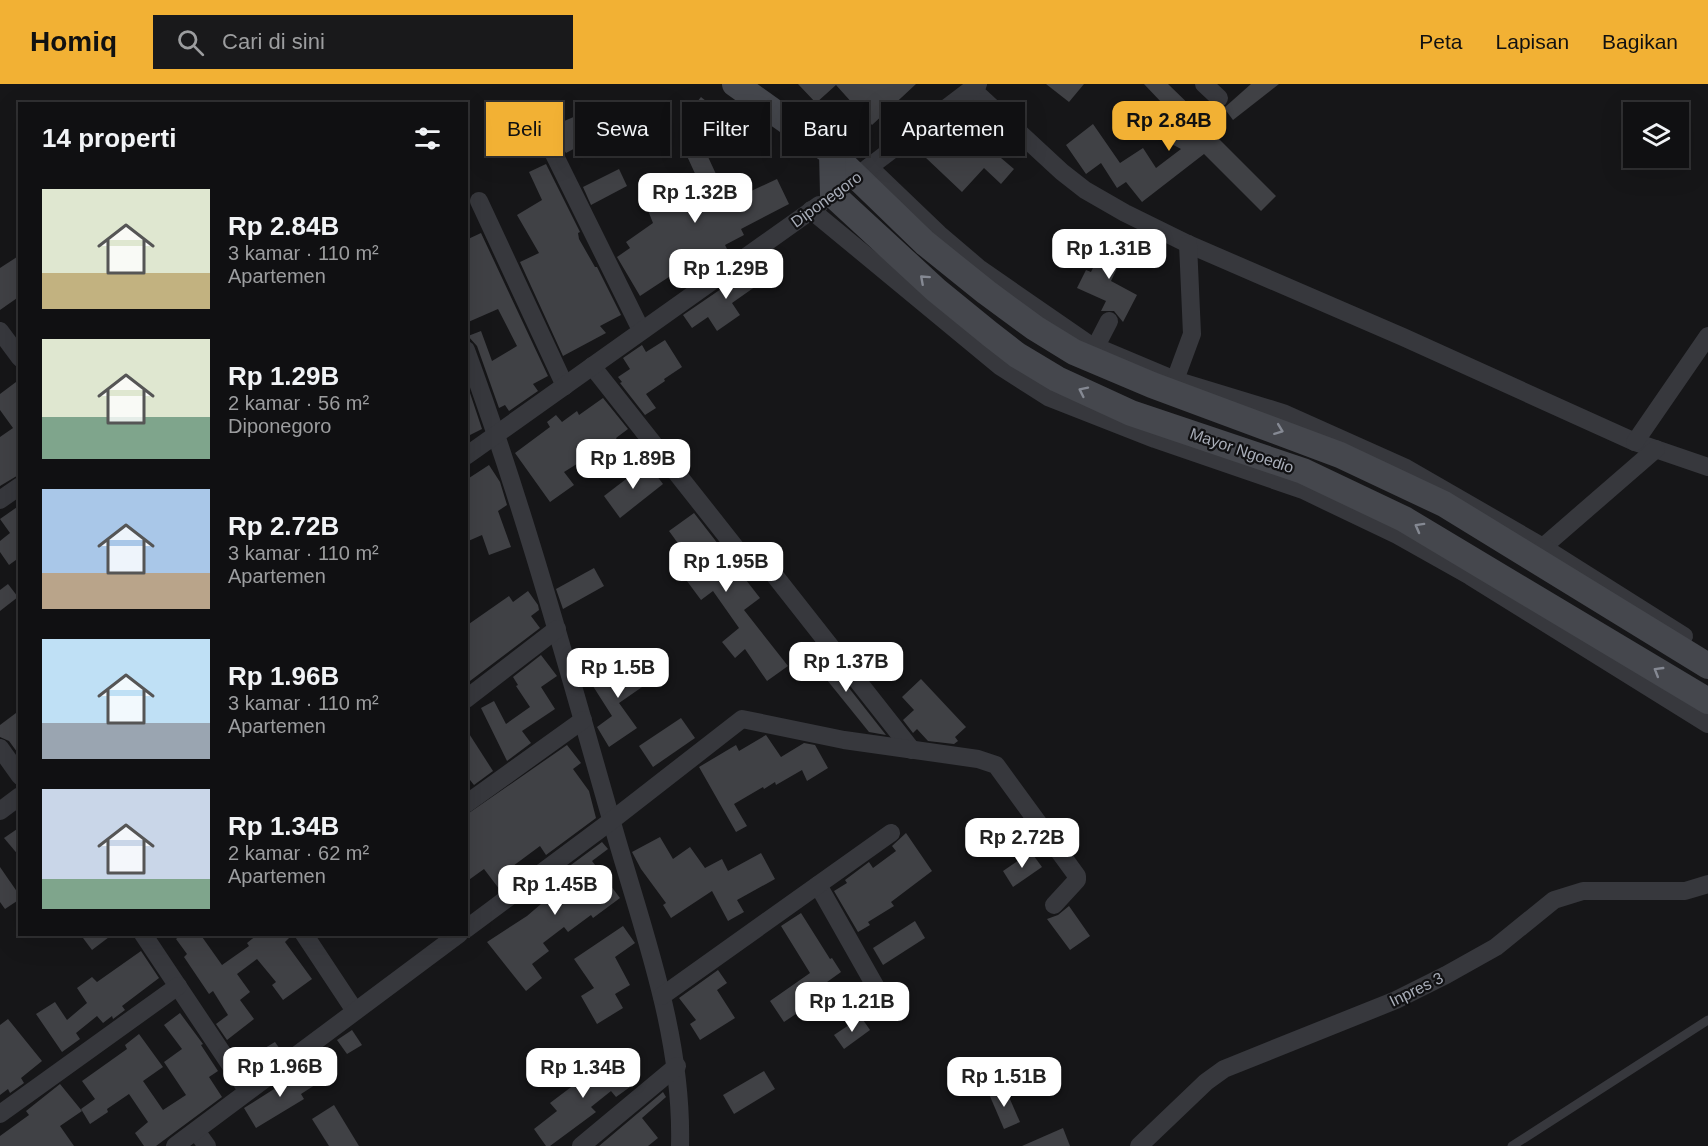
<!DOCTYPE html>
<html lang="id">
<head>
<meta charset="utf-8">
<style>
	:root { --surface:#101012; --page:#19191b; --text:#f1f3f6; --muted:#9c9d9f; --line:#303032; --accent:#f2b134 }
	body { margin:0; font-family:Arial,sans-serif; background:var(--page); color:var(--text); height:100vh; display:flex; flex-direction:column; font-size:22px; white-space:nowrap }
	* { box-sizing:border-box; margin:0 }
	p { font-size:20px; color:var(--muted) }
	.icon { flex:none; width:33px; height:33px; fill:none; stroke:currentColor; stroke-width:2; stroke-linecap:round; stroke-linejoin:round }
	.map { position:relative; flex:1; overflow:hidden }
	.details { position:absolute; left:18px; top:18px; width:450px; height:834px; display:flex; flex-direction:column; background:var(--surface); border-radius:0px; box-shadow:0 6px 24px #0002,0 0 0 2px var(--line) }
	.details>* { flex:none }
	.banner { position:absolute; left:486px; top:18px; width:570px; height:54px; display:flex; gap:12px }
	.fabs { position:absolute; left:1623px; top:18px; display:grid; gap:12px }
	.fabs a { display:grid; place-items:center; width:66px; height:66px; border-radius:0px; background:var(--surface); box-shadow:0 6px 24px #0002,0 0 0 2px var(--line); font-size:30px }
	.price { position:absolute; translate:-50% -51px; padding:0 14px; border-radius:12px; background:#fff; color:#222; font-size:20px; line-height:39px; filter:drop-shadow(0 2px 3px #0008) }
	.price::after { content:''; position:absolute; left:50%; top:36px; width:18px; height:14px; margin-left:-9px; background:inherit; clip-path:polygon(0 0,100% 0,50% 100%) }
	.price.selected { background:var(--accent); color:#111 }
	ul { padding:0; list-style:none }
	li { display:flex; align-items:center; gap:18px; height:150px; padding:0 24px }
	li span { display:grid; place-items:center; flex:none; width:168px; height:120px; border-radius:0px; color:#555 }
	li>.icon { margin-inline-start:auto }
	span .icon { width:72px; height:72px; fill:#fffc; stroke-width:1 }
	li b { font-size:26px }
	h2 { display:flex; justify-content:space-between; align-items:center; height:72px; padding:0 24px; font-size:26px }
	.chip { padding:0 21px; border-radius:0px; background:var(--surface); box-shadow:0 6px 24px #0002,0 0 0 2px var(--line); font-size:21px; line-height:54px }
	.chip.selected { background:var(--accent); color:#111 }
	header { display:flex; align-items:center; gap:36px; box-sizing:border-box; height:84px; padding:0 30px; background:var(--accent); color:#111 }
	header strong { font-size:28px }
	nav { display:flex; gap:33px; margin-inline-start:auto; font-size:21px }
	.search { width:420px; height:54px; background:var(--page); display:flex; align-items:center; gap:15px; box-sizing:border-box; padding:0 21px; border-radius:0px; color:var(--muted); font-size:22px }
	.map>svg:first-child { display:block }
	.building { fill:#404145 }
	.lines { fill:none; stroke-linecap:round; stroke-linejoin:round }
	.lane { stroke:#37383d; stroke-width:9 }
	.street { stroke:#37383d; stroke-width:18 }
	.secondary { stroke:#45474d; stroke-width:26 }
	.oneway { stroke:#858993 }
	.labels { text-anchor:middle; stroke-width:4.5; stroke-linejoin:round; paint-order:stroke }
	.street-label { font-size:16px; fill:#a8adb8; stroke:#111113 }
</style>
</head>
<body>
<header>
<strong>Homiq</strong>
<div class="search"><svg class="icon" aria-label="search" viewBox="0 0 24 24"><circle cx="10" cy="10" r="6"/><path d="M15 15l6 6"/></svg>Cari di sini</div>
<nav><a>Peta</a><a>Lapisan</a><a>Bagikan</a></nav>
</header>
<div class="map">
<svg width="1708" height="1062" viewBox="0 0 1708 1062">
	<rect width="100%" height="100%" fill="#161618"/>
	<g class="building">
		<polygon points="798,0 916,0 872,41 836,1 816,19"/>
		<polygon points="1046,0 1084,0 1069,18"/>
		<polygon points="1144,0 1168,0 1203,34 1200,36 1276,112 1261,127 1204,70 1142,118 1126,98 1117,104 1101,79 1086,90 1066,61 1093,40 1120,79 1143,64 1156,84 1181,65 1147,47 1162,19"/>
		<polygon points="1251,0 1279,0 1233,36 1224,24"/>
		<polygon points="701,13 721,29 709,44 689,28"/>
		<polygon points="583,29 592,48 584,52 587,58 566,69 550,43"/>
		<polygon points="934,48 942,55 944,52 959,67 985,50 1001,74 1014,85 1001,100 984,84 962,108 925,73 930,67 923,61"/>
		<polygon points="703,62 722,103 742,94 749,108 777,95 789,120 741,145 744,151 725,161 727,165 713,171 715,177 681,194 678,187 640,212 617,173 630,164 626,158 653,139 643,114 663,106 665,111 698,96 686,70"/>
		<polygon points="546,80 580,148 578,149 579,155 595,183 597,183 621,231 600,242 606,249 563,272 520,178 539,169 517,131 542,116 529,88"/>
		<polygon points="619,85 627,102 591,121 583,103"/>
		<polygon points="481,149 548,292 533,300 538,307 509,327 505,321 499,324 477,262 468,252 481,247 492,277 517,262 498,225 466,239 466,156"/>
		<polygon points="1109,151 1128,161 1111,197 1137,211 1123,238 1114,227 1101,227 1106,217 1077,204 1086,186 1091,188"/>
		<polygon points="20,171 20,212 0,226 0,184"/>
		<polygon points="759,179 769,193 732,219 740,231 717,247 708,233 692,244 683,231"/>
		<polygon points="665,256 682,283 664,295 665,297 646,310 656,324 645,331 620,299 622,298 618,293 630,285 623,274 642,261 646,268"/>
		<polygon points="20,295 20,390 0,402 0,353 13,344 0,326 0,310"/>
		<polygon points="466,307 470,309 482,345 466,353"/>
		<polygon points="603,314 628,345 616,354 619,359 607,368 604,363 564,388 574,401 550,418 515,369 550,343 547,338 556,331 562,338 577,327 579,331"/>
		<polygon points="647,379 663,400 620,434 604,412"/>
		<polygon points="489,381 500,398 507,421 498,427 511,463 489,471 482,451 466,458 466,396"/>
		<polygon points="20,421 20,473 9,481 0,468 0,457 10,449 0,435"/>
		<polygon points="694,429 760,514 744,526 788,582 767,597 745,565 735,574 722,558 739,544 713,507 701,516 681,489 693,480 669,447"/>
		<polygon points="594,484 604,502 563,525 556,505"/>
		<polygon points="8,500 18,513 0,527 0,506"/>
		<polygon points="528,507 538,521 539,526 531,532 540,544 466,600 466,542 509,512 513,518"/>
		<polygon points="819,566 886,651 869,648 810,575"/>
		<polygon points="541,571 557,592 541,603 555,625 522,647 531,659 507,677 481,624 494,617 506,640 530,623 516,602 518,601 513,593"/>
		<polygon points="628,573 645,601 619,619 637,644 609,663 597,643 612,632 591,599"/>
		<polygon points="921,595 966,643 955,653 958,657 954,660 928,657 917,645 913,649 903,636 914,626 902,613"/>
		<polygon points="20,626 20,672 9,657 0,653 0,641"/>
		<polygon points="681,634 695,654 653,683 639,662"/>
		<polygon points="466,645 493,687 474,701 466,691"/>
		<polygon points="766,651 781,673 804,659 815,661 828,684 807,697 802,686 776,701 775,698 764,705 763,703 734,720 747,742 736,748 699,683 736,661 739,667"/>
		<polygon points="567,661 581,679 573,685 589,707 596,734 546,771 540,762 513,782 520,791 500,806 484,785 466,798 466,731"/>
		<polygon points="20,743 20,773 4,754"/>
		<polygon points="906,749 932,787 891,818 894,822 868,838 870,841 858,848 834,807 847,799 845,796 869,778 873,784 896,767 892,762"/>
		<polygon points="660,753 673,775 690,763 705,784 722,775 728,787 761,769 775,795 737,816 744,828 728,837 712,807 671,834 663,821 666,819 641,785 632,768"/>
		<polygon points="602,758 608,765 592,777 620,814 593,834 591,831 568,848 564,843 543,859 549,867 532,880 542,894 526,907 487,858 527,832 541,820 533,809"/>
		<polygon points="1031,768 1042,783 1013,803 1003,787"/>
		<polygon points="0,783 20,812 20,815 5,825 0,818"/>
		<polygon points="1069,822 1090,852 1070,866 1047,835 1058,831"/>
		<polygon points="801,829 830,875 832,874 841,888 813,908 818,915 784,938 770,917 810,889 781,842"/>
		<polygon points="915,837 925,854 883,881 873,864"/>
		<polygon points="623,842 635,859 615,873 630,901 615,910 623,924 597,940 581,912 594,904 574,875"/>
		<polygon points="80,850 113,850 92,866"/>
		<polygon points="182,850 200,850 222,881 249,862 247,859 258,850 293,850 285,858 312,895 283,916 272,901 276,898 257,875 237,890 250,908 240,916 254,935 227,956 216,940 228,931 213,907 209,910 184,873 187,870 176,855"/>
		<polygon points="141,867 159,894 122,922 125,926 113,935 112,932 103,939 97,932 76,949 80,955 62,968 36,930 55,918 67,936 87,919 77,904 92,893 97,898"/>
		<polygon points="718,886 727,899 717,906 735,934 700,956 690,940 696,936 679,914"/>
		<polygon points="180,929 203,960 201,961 218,987 209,993 222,1013 156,1062 144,1062 135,1049 148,1038 129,1010 107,1025 108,1028 90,1040 81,1025 95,1015 82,997 127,965 125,961 139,950 163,983 143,997 163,1026 186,1011 164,978 182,965 164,941"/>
		<polygon points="861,933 870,946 844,965 834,951"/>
		<polygon points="8,935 42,977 21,994 24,999 10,1009 8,1005 0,1011 0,941"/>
		<polygon points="352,946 362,961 347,970 337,956"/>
		<polygon points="275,958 282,968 261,984 253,971"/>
		<polygon points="613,967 627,986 621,990 630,1003 616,1013 611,1007 591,1023 596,1028 550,1062 546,1062 534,1045 557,1027 550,1019 595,985 593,982"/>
		<polygon points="307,984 318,999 301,1010 304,1015 256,1044 244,1024"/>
		<polygon points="764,987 775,1005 734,1030 723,1011"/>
		<polygon points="60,1000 82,1027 60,1042 74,1062 0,1062 0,1052 29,1031 26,1027"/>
		<polygon points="1005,1004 1020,1038 1004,1045 989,1010"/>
		<polygon points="663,1008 666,1013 642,1034 658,1054 648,1062 599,1062"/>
		<polygon points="334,1021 359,1062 329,1062 312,1035"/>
		<polygon points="1063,1044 1070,1062 1022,1062"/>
	</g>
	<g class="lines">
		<polyline class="lane" points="1512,1062 1708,936"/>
		<g class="street">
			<polyline points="1204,0 1219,14"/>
			<polyline points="972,5 1062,88 1085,106 1125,129 1188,160 1403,253 1635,358 1708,383"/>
			<polyline points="550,62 641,246"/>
			<polyline points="869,83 939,150 980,185 1087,259 1175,296 1283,329 1406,384 1543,463 1656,365"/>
			<polyline points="860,90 978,0"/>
			<polyline points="479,117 565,302"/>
			<polyline points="811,126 1001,283 1048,313 1155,355 1303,406 1397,451 1470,492 1708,640"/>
			<polyline points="0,247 20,274"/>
			<polyline points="1095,264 1109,237"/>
			<path d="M466,266C523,420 566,578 611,735C641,842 683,949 680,1062"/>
			<polyline points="592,282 743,473 768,483 912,666"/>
			<polyline points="1175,296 1192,250 1188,160"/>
			<polyline points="1635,358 1708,252"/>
			<polyline points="466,372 819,121"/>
			<polyline points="0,416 20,402"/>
			<polyline points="1543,463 1684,552"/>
			<polyline points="466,615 557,545"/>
			<polyline points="0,664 20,692"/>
			<polyline points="466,720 583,636"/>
			<polyline points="0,727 20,712"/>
			<polyline points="818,801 882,914"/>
			<polyline points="466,845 611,737 742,635 844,656 978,675 996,681 1077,792 1077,796 1054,821"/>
			<polyline points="143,850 247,1006"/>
			<polyline points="304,850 355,927"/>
			<polyline points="662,912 891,749"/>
			<polyline points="0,1030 178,902"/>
			<polyline points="196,1047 207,1062"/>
			<polyline points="175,1062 459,850"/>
			<polyline points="581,1062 677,982"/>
			<polyline points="1139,1062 1206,998 1224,985 1396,916 1446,891 1496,863 1554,816 1583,807 1685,807 1708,800"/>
		</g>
		<g class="secondary">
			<polyline points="735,0 832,69 925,159 986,208 1035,244 1074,268 1152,301 1340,371 1444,420 1708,582"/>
			<polyline points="832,69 833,111 936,206 990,250 1017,271 1057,295 1131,329 1303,387 1404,435 1708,617"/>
		</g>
	</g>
	<defs><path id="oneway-chevron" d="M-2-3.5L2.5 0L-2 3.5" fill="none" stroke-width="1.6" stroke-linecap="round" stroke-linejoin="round" transform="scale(1.5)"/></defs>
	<g class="oneway">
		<use href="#oneway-chevron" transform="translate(924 195) rotate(-138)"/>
		<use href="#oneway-chevron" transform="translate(1083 307) rotate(-154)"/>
		<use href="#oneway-chevron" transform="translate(1279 346) rotate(21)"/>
		<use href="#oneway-chevron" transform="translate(1419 443) rotate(-151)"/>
		<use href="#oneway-chevron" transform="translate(1658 587) rotate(-149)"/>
	</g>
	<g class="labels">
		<g class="street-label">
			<text transform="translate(826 115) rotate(-36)" y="6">Diponegoro</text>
			<text transform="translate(1242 366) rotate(19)" y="6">Mayor Ngoedio</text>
			<text transform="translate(1416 905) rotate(-26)" y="6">Inpres 3</text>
		</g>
	</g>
</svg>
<div class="fabs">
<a><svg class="icon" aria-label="layers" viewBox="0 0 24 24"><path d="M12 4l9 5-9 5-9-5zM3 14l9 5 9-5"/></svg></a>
</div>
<b class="price selected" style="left:1169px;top:68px">Rp 2.84B</b>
<b class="price" style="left:695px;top:140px">Rp 1.32B</b>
<b class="price" style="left:1109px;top:196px">Rp 1.31B</b>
<b class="price" style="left:726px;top:216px">Rp 1.29B</b>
<b class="price" style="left:633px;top:406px">Rp 1.89B</b>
<b class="price" style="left:726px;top:509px">Rp 1.95B</b>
<b class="price" style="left:846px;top:609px">Rp 1.37B</b>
<b class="price" style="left:618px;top:615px">Rp 1.5B</b>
<b class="price" style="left:1022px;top:785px">Rp 2.72B</b>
<b class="price" style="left:555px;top:832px">Rp 1.45B</b>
<b class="price" style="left:852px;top:949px">Rp 1.21B</b>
<b class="price" style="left:280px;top:1014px">Rp 1.96B</b>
<b class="price" style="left:583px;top:1015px">Rp 1.34B</b>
<b class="price" style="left:1004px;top:1024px">Rp 1.51B</b>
<div class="banner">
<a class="chip selected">Beli</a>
<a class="chip">Sewa</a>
<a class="chip">Filter</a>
<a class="chip">Baru</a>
<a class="chip">Apartemen</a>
</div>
<section class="details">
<h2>14 properti<svg class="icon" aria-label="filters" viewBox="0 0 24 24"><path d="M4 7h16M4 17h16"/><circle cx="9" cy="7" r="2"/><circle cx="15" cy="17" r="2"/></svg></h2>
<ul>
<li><span style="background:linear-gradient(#dfe7d0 70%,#c2b280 0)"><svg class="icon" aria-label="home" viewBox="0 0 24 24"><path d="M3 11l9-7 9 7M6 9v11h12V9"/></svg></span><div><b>Rp 2.84B</b><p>3 kamar · 110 m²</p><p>Apartemen</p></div></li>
<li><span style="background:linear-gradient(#dfe7d0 65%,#7fa58c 0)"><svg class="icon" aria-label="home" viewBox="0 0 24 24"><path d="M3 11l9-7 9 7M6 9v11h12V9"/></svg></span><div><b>Rp 1.29B</b><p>2 kamar · 56 m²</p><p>Diponegoro</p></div></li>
<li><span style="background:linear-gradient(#a9c7e8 70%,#b9a48a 0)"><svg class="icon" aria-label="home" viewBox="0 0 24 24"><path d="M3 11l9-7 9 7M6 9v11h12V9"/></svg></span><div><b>Rp 2.72B</b><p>3 kamar · 110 m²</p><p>Apartemen</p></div></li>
<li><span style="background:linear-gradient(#bfe0f5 70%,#9aa5b1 0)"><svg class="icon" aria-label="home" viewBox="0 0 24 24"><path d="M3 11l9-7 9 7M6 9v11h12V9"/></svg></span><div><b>Rp 1.96B</b><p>3 kamar · 110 m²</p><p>Apartemen</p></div></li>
<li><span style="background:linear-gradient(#c9d6e8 75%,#7fa58c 0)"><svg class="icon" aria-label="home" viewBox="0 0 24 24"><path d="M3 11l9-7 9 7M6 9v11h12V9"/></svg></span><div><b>Rp 1.34B</b><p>2 kamar · 62 m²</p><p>Apartemen</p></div></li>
</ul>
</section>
</div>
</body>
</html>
